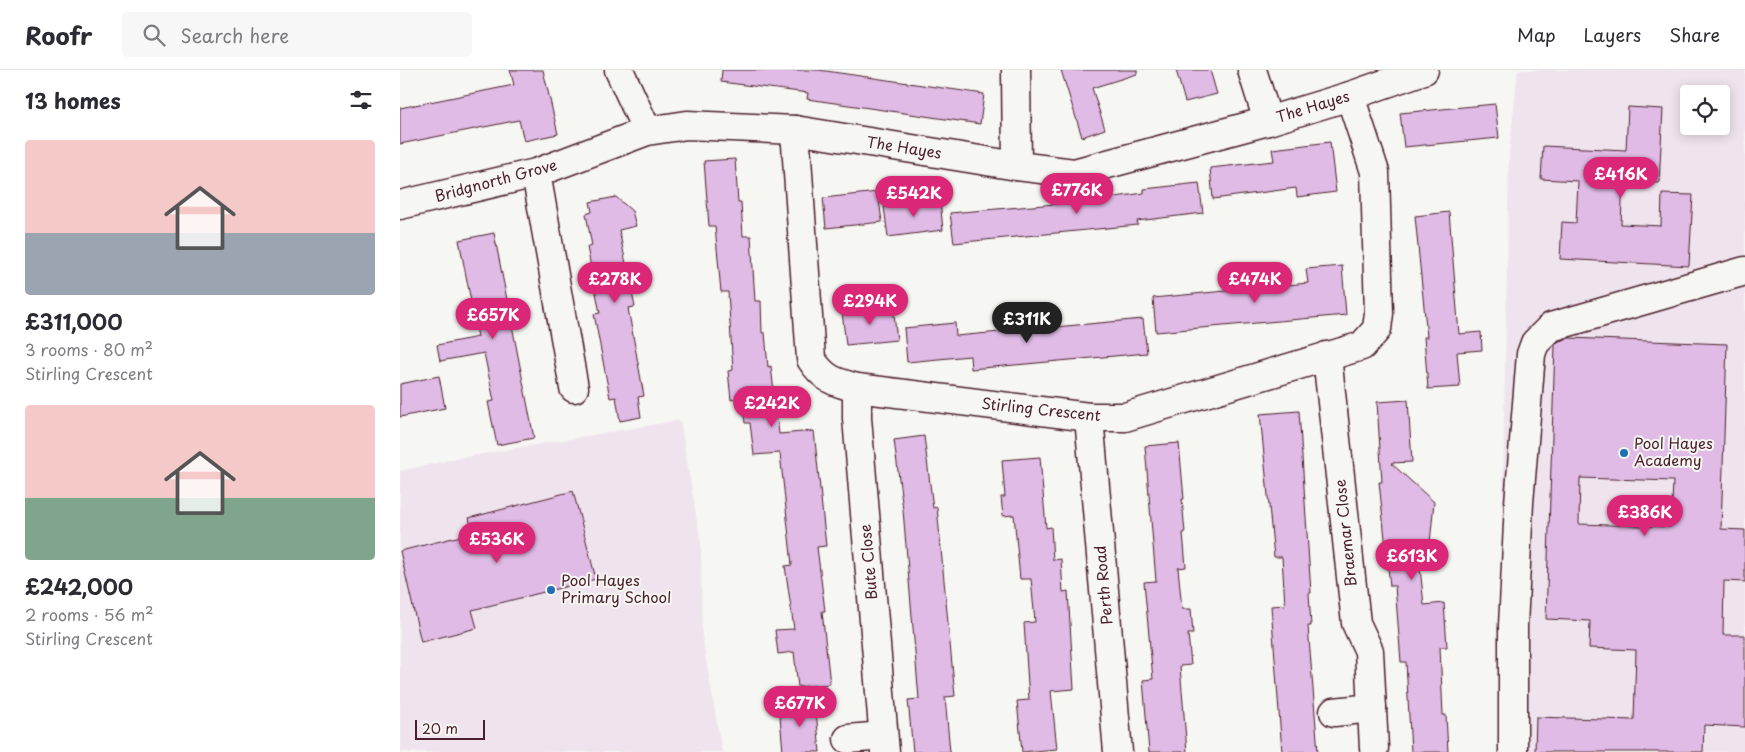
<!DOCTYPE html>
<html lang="en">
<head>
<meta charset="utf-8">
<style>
	:root { --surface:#fff; --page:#f7f7f7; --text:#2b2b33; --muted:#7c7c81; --line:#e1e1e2; --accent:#db2777 }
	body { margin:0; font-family:"Playpen Sans",sans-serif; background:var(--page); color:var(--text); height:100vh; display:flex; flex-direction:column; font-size:19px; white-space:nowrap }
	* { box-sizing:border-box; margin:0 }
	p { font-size:16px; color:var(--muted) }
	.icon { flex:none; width:28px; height:28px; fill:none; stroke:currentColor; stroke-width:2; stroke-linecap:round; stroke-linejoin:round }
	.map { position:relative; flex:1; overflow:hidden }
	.panel { display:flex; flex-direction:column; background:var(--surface); width:400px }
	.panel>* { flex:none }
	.buttons { position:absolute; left:1280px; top:15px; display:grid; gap:10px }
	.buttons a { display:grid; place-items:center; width:50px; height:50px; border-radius:5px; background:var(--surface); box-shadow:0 2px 12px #0003; font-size:25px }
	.scale { position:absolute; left:15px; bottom:12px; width:70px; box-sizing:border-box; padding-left:5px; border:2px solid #4a1f2b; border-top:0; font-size:14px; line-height:18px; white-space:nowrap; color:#4a1f2b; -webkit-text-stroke:4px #f6f6f2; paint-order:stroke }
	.price { position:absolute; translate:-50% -42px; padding:0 11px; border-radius:18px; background:var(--accent); color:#fff; font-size:16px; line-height:32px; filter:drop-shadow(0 1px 2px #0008) }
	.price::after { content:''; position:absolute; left:50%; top:30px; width:15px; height:11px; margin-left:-8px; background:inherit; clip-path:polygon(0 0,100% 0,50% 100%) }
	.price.current { background:#222; color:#fff }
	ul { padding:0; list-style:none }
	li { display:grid; align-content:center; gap:10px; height:265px; padding:0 25px }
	li span { display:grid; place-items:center; height:155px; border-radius:5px; color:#555 }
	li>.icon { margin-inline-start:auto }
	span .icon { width:90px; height:90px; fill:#fffc; stroke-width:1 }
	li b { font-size:21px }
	h2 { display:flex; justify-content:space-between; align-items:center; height:60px; padding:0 25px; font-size:21px }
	header { display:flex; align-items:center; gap:30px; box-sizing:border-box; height:70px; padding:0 25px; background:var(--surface); border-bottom:1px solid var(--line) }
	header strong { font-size:24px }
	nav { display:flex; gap:28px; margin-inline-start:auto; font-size:18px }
	.search { width:350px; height:45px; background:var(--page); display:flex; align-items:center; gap:12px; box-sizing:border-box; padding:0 18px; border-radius:5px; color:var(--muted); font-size:19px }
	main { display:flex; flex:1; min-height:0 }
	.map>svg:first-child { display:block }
	.built { fill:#efe4ee; fill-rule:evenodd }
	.building { fill:#dfbbe5; stroke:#4a1f2b; fill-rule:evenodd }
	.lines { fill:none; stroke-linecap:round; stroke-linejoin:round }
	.minor-casing { stroke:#4a1f2b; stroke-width:31 }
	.minor { stroke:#f6f6f2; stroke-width:28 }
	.poi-dot { fill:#1f6fb2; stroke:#f6f6f2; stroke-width:2 }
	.labels { text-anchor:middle; stroke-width:4; stroke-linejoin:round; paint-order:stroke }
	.street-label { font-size:15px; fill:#4a1f2b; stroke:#f6f6f2 }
	.poi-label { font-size:15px; fill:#4a1f2b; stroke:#f6f6f2; text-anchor:start }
</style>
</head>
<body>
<header>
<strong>Roofr</strong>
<div class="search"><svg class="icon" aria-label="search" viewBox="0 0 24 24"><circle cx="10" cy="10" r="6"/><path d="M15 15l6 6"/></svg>Search here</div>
<nav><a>Map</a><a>Layers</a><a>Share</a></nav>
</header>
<main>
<section class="panel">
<h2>13 homes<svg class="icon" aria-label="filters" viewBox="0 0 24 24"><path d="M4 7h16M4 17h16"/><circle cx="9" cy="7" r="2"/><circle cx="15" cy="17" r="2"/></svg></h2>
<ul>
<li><span style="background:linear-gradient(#f6c9c9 60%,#9aa5b1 0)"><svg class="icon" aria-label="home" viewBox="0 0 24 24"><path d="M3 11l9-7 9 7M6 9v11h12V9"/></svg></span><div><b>£311,000</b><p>3 rooms · 80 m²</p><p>Stirling Crescent</p></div></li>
<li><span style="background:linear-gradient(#f6c9c9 60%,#7fa58c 0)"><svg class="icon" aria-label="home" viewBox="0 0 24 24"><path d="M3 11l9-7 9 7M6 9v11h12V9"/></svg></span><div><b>£242,000</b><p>2 rooms · 56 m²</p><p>Stirling Crescent</p></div></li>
</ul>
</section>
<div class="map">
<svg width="1345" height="682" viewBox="0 0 1345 682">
	<rect width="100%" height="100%" fill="#f6f6f2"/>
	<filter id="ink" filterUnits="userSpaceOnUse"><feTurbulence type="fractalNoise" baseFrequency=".02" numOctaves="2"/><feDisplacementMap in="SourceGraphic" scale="10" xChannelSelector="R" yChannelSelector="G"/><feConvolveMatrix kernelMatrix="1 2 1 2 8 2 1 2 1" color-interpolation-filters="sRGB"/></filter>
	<g filter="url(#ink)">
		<g class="built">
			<path d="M1118,0H1345V682H1098L1109,83ZM1289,24H1321V56H1289Z"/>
			<polygon points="280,350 301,474 302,566 322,682 0,682 0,401 59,388"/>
		</g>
		<g class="building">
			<polygon points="110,0 143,0 158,64 124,71 119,50 0,74 0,38 114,15"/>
			<polygon points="322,0 419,0 584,24 580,54 407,29 408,23 321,12"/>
			<polygon points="661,0 737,0 737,4 692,18 705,59 682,67"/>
			<polygon points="776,0 810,0 817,24 785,32"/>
			<polygon points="1095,34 1099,68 1004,77 1000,43"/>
			<polygon points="1228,37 1263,39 1259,113 1223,111 1221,154 1261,156 1262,124 1293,125 1289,196 1160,189 1162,152 1176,153 1178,111 1141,109 1143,76 1226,80"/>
			<polygon points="930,72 936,122 897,127 896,118 813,129 810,98 874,91 872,79"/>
			<polygon points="335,89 338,132 341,132 343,166 351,166 355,231 361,231 362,263 365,263 368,297 371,296 379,364 414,361 426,476 417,477 425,541 422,541 430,614 398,617 394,582 378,584 375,560 394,559 385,496 392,495 380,383 354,385 350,353 345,353 342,328 331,330 328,301 333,300 328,222 321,222 315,156 309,156 304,91"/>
			<polygon points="799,113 803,143 737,151 738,155 554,173 550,143 679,132 744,123 744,119"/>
			<polygon points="478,122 482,152 426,158 423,128"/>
			<polygon points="216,127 232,141 236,156 219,160 235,237 228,238 244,326 238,327 241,347 220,351 216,327 210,328 194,244 200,243 187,177 192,176 186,144 192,142 190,132"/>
			<polygon points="540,130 543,160 488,167 484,137"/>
			<polygon points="1049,142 1059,264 1081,262 1082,280 1057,282 1060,317 1028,319 1024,267 1027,267 1015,146"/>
			<polygon points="94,163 134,368 97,375 88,332 94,331 84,283 40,291 37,275 78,267 59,170"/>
			<polygon points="942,196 946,245 756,262 753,228 908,213 906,199"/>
			<polygon points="493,236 497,270 446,275 442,242"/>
			<polygon points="743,249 747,283 571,299 570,286 507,292 504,258 555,253 556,266"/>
			<path d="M1169,268L1327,274L1321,459L1345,460V512L1324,511L1323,565H1345V657L1304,655L1303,682H1135L1136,647L1234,650L1236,580L1189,578L1190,551L1146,549L1155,275L1159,271ZM1180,408L1273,411L1271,457L1179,454Z"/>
			<polygon points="39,306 45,338 0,347 0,314"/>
			<polygon points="1008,330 1012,392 991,393 1034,432 1030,473 1027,473 1028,487 1019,488 1024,535 1044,533 1047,577 1040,577 1043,645 1046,645 1048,682 1011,682 1006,592 1001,592 995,516 990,516 979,412 982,412 977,332"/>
			<polygon points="899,341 911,523 909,523 911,556 908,556 918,682 882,682 871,536 885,535 882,487 874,487 860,344"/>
			<polygon points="524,366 533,438 537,437 555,626 545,627 550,682 513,682 508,630 519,629 503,440 494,370"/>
			<polygon points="779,373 784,429 782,429 785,463 783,463 786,497 778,498 782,539 791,539 793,564 788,564 791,595 780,596 787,682 749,682 743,610 753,609 744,512 756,511 745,376"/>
			<polygon points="640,387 646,458 651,457 653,490 661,489 663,522 668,521 674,619 651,621 657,679 622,682 617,631 629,630 624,553 635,552 631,509 620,509 614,445 603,446 601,427 605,427 602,390"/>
			<polygon points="173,421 196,509 72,540 77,558 21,572 0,481 73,463 69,448"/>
			<polygon points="415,631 420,682 383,682 379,635"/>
		</g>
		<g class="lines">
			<g class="minor-casing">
				<g id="minor">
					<polyline points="219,0 247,61 287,55 395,60 617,96 674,103 868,51 950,26 1024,0"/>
					<polyline points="616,0 617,96"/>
					<polyline points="852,0 868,51"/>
					<path d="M395,60L411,289C424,309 434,312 457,318L689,347H725L962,276L977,259L979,243L975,102L950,26"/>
					<polyline points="136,103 174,318"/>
					<polyline points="0,135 136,103 247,61"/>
					<polyline points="927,286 956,553 969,581 974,678"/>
					<polyline points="457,318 457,348 485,682"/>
					<polyline points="689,347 718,682"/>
					<polyline points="934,642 972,638"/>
					<polyline points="448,669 483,666"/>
					<polyline points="1113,682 1113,556 1119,433 1131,284 1135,273 1151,257 1345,201"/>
				</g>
			</g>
			<use href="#minor" class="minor"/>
		</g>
	</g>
	<g class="poi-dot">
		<circle cx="1224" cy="383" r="5"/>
		<circle cx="151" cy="520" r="5"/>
	</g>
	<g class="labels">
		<g class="street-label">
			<text transform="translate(913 37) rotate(-17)" y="5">The Hayes</text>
			<text transform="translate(504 78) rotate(9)" y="5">The Hayes</text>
			<text transform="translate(96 111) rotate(-15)" y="5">Bridgnorth Grove</text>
			<text transform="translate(641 340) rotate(6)" y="5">Stirling Crescent</text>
			<text transform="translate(946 463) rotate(-96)" y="5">Braemar Close</text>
			<text transform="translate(469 492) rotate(-95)" y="5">Bute Close</text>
			<text transform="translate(704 515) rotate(-95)" y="5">Perth Road</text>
		</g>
		<g class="poi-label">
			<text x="1234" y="379">Pool Hayes<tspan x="1234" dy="17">Academy</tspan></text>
			<text x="161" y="516">Pool Hayes<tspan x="161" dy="17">Primary School</tspan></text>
		</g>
	</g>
</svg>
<div class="buttons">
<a><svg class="icon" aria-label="locate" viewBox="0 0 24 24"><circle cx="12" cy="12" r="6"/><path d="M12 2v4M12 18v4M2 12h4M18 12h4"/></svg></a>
</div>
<div class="scale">20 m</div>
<b class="price" style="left:1221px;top:129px">£416K</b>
<b class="price" style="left:677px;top:145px">£776K</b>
<b class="price" style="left:514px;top:148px">£542K</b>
<b class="price" style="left:215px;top:234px">£278K</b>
<b class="price" style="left:855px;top:234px">£474K</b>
<b class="price" style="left:470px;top:256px">£294K</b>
<b class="price" style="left:93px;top:270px">£657K</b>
<b class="price current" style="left:627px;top:274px">£311K</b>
<b class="price" style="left:372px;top:358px">£242K</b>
<b class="price" style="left:1245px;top:467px">£386K</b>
<b class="price" style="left:97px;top:494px">£536K</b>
<b class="price" style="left:1012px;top:511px">£613K</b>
<b class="price" style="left:400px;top:658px">£677K</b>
</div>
</main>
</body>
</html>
